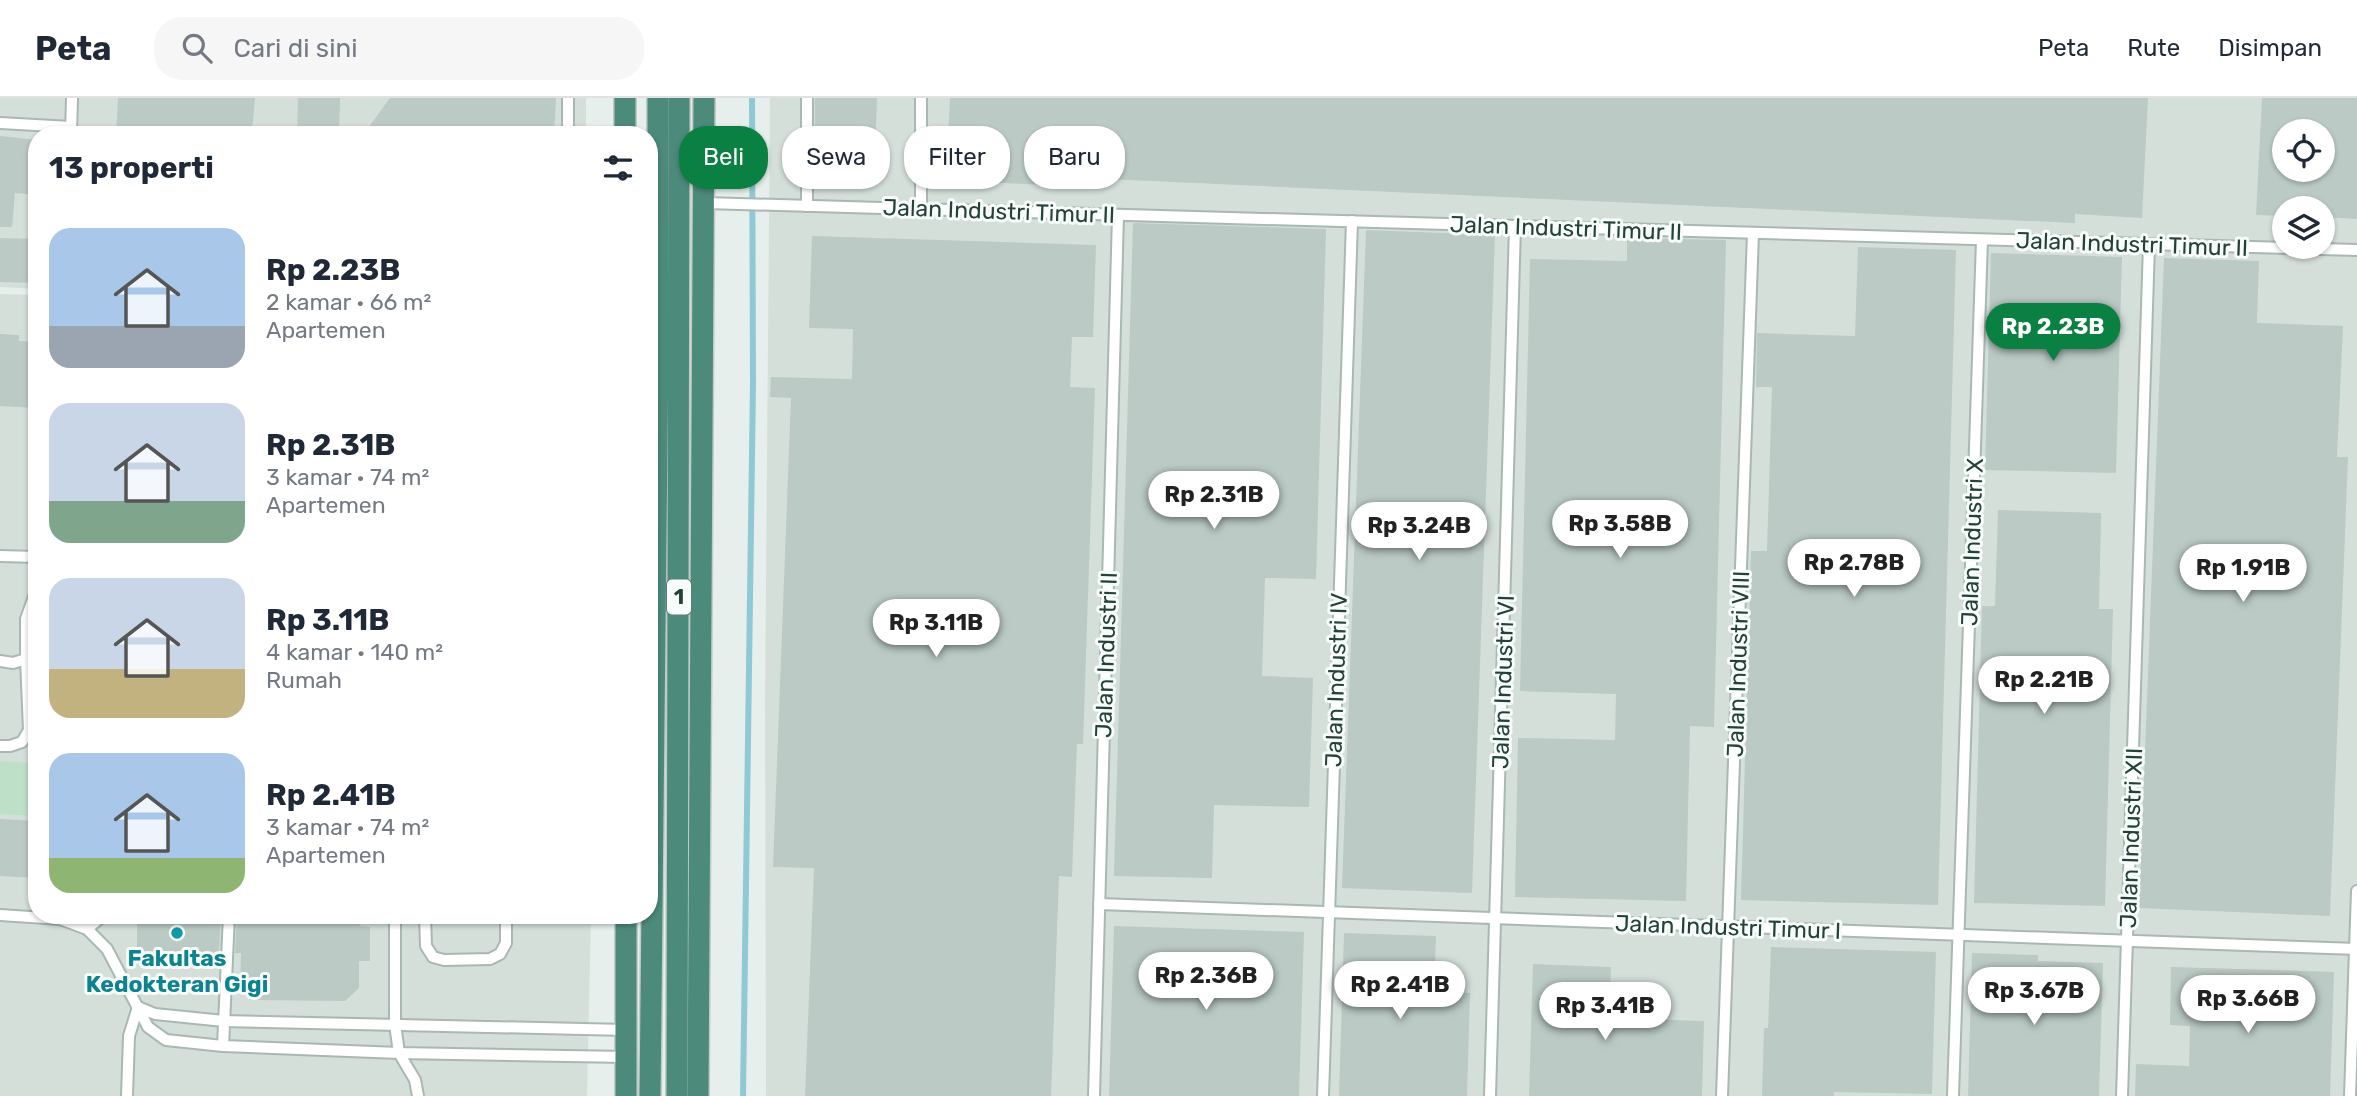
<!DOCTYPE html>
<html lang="id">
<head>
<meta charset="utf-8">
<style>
	:root { --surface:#fff; --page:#f6f6f7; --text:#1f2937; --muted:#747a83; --line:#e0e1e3; --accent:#0b8043 }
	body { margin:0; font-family:Rubik,sans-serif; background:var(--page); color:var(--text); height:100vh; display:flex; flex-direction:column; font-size:26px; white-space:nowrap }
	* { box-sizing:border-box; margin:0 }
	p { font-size:23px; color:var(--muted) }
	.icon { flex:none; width:38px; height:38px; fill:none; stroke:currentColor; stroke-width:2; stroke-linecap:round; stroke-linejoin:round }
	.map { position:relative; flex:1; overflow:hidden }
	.sheet { position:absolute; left:28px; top:28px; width:630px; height:798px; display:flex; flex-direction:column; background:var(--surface); border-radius:28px; box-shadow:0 2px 5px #0004 }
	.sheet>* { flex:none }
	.banner { position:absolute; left:679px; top:28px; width:665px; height:63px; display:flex; gap:14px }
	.fabs { position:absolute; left:2272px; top:21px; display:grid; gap:14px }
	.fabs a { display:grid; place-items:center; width:63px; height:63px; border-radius:50%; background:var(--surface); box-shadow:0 2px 5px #0004; font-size:35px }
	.price { position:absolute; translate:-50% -60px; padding:0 16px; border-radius:24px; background:#fff; color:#222; font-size:23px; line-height:46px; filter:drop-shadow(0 2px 4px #0008) }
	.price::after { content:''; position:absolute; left:50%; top:42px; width:21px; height:16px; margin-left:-10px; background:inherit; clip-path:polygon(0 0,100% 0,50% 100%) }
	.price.active { background:var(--accent); color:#fff }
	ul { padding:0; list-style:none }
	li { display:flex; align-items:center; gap:21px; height:175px; padding:0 21px }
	li span { display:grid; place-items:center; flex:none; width:196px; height:140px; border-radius:21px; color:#555 }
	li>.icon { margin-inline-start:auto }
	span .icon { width:84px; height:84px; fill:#fffc; stroke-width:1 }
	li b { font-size:30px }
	h2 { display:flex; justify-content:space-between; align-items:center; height:84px; padding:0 21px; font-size:30px }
	.chip { padding:0 24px; border-radius:28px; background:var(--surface); box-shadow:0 2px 5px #0004; font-size:24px; line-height:63px }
	.chip.active { background:var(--accent); color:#fff }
	header { display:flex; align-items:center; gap:42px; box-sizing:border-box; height:98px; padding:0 35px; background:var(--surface); border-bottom:2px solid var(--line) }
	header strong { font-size:33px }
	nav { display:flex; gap:38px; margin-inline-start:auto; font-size:24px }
	.search { width:490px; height:63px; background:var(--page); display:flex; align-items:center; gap:18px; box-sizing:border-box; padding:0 24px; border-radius:28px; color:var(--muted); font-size:26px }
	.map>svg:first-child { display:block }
	.built { fill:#d4dfda; fill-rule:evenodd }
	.green { fill:#bfe0c8 }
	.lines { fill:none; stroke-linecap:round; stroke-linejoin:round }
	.stream { stroke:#8ec9d4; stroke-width:6 }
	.building { fill:#bbcac4; fill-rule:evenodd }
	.service-casing { stroke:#a8b8b2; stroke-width:14 }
	.trunk-casing { stroke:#c2cac8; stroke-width:24 }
	.service { stroke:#fff; stroke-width:10 }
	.trunk { stroke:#4c8a7c; stroke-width:21 }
	.culture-dot { fill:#0f9aa8; stroke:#f7fbf9; stroke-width:2.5 }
	.labels { text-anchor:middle; stroke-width:6; stroke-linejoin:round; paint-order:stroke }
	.shield { fill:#f7fbf9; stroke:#637a73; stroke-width:2 }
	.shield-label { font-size:21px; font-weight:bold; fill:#24423a }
	.street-label { font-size:23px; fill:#24423a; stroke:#f7fbf9 }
	.culture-label { font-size:23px; font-weight:bold; fill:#0d838f; stroke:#f7fbf9 }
</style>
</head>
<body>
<header>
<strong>Peta</strong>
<div class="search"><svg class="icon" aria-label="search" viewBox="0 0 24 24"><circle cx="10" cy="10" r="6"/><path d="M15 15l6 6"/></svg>Cari di sini</div>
<nav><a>Peta</a><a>Rute</a><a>Disimpan</a></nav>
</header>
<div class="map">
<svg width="2357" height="998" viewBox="0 0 2357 998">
	<rect width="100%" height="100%" fill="#e6efeb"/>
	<g class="built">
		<polygon points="0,0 586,0 586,37 37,37 37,191 0,189"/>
		<path d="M770,0H2357V998H766L765,606ZM2284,33H2322V72H2284ZM2284,110H2322V149H2284Z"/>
		<polygon points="0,196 37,197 37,817 591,817 587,998 0,998"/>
	</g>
	<polygon class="green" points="0,663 37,665 37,718 0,716"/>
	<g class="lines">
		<polyline class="stream" points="743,998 753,285 752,0"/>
	</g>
	<g class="building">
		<polygon points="118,0 255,0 252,33 213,30 213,37 116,37"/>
		<polygon points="298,0 340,0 339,37 297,37"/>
		<polygon points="390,0 556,0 554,37 363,37"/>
		<polygon points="815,0 877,0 875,57 815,55"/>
		<polygon points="950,0 2148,0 2142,120 2075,116 2075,125 1107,81 1107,67 1044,64 1043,87 968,83 947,60"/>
		<path d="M2262,0H2357V121L2322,119V110H2284V118L2256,117ZM2284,33H2322V72H2284Z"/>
		<polygon points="0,38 37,42 37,97 15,95 12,129 0,129"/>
		<polygon points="1133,125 1326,131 1316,481 1265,480 1262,578 1313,580 1309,709 1214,707 1212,780 1114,778"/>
		<polygon points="1366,132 1495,137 1472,795 1342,790"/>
		<polygon points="812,138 1096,147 1093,239 1072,239 1070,289 1095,290 1083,646 1077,646 1072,779 1059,778 1051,998 805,998 814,770 773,769 791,300 770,299 771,279 852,281 853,231 809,230"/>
		<polygon points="0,140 37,141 37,185 0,184"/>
		<polygon points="1627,140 1726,142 1714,629 1690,628 1686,803 1515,799 1518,640 1615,642 1616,596 1520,593 1530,161 1627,163"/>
		<polygon points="1858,149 1956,152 1938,807 1741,802 1751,453 1767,453 1772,289 1756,289 1757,235 1855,238"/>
		<polygon points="1991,155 2122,159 2116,375 1985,372"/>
		<polygon points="2164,160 2259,163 2257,225 2343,228 2337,359 2348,359 2330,818 2139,810"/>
		<polygon points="0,236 19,237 19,243 37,244 37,310 0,308"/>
		<polygon points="1998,412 2101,415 2099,511 2113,511 2105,808 1974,805 1982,508 1995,508"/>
		<polygon points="0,721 37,723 37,780 0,778"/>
		<polygon points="137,817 221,817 219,855 137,853"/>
		<polygon points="237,817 360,817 360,828 370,829 370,863 359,863 359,890 345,903 250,902 240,889 241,855 235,855"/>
		<polygon points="1114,828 1304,834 1299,998 1109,998"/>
		<polygon points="1344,835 1436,838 1434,894 1470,895 1467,998 1339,998"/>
		<polygon points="1771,849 1936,854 1932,996 1834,994 1834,998 1762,998 1764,930 1768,930"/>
		<polygon points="1972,855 2038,857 2038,863 2103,865 2099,998 1968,998"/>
		<polygon points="1533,866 1611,869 1609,920 1704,923 1702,998 1529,998"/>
		<polygon points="2171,869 2334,874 2330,998 2135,998 2136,966 2189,968 2190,928 2170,927"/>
	</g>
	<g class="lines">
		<g class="service-casing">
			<g id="service">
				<polyline points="0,25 71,29"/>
				<polyline points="71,36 72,0"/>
				<polyline points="568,37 568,0"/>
				<polyline points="705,105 2357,152"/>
				<polyline points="807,108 807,0"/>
				<polyline points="921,111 921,0"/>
				<polyline points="0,458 37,459"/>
				<polyline points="0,563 13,565 26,561 26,521 37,490"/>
				<polyline points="0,648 10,648 22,644 29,632 26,561"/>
				<polyline points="1099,806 2357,851"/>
				<polyline points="0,817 60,821 87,831 107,851 148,929 166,942 223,948 399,955 627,959"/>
				<polyline points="395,817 395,926 399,955 415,982 418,998"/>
				<polyline points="425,817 426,848 433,859 444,862 490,861 500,856 506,845 506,817"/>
				<polyline points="87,831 104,817"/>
				<polyline points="138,909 155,916 224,923 626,932"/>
				<polyline points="223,948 229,817"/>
				<polyline points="127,998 129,938 138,909"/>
				<polyline points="1094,998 1118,117"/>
				<polyline points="1323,998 1352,123"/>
				<polyline points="1490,998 1515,128"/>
				<polyline points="1722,998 1753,135"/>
				<polyline points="1953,998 1982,142"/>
				<polyline points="2122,998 2149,146"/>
				<polyline points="2350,998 2357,793"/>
			</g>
		</g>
		<g class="trunk-casing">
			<g id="trunk">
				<polyline points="625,0 625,37"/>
				<polyline points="626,998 626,817"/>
				<polyline points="650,998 658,251 658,0"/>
				<polyline points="677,998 679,0"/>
				<polyline points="698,998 704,0"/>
			</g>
		</g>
		<use href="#service" class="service"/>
		<use href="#trunk" class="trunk"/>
	</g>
	<circle class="culture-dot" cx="177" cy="835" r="7"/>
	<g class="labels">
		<rect class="shield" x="667" y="481.5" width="24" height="35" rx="5"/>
		<g class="shield-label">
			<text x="679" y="506">1</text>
		</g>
		<g class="street-label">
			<text transform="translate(999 113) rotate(2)" y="8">Jalan Industri Timur II</text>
			<text transform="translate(1566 130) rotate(2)" y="8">Jalan Industri Timur II</text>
			<text transform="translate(2132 146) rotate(2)" y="8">Jalan Industri Timur II</text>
			<text transform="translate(1972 444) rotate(-88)" y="8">Jalan Industri X</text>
			<text transform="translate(1106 557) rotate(-88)" y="8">Jalan Industri II</text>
			<text transform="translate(1738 566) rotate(-88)" y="8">Jalan Industri VIII</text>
			<text transform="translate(1336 582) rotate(-88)" y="8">Jalan Industri IV</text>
			<text transform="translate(1503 584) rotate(-88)" y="8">Jalan Industri VI</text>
			<text transform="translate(2131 740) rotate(-88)" y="8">Jalan Industri XII</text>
			<text transform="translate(1728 829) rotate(2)" y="8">Jalan Industri Timur I</text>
		</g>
		<g class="culture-label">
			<text x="177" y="868">Fakultas<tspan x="177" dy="26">Kedokteran Gigi</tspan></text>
		</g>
	</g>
</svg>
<div class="fabs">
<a><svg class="icon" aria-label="locate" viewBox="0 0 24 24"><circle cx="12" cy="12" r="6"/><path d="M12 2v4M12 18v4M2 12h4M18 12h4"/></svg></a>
<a><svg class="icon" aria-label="layers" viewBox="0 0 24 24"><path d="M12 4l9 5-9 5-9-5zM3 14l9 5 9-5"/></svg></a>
</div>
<b class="price active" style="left:2053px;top:265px">Rp 2.23B</b>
<b class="price" style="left:1214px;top:433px">Rp 2.31B</b>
<b class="price" style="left:1620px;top:462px">Rp 3.58B</b>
<b class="price" style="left:1419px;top:464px">Rp 3.24B</b>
<b class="price" style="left:1854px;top:501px">Rp 2.78B</b>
<b class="price" style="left:2243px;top:506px">Rp 1.91B</b>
<b class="price" style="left:936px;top:561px">Rp 3.11B</b>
<b class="price" style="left:2044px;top:618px">Rp 2.21B</b>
<b class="price" style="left:1206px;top:914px">Rp 2.36B</b>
<b class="price" style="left:1400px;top:923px">Rp 2.41B</b>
<b class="price" style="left:2034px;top:929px">Rp 3.67B</b>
<b class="price" style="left:2248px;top:937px">Rp 3.66B</b>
<b class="price" style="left:1605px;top:944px">Rp 3.41B</b>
<div class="banner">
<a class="chip active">Beli</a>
<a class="chip">Sewa</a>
<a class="chip">Filter</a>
<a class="chip">Baru</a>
</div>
<section class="sheet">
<h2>13 properti<svg class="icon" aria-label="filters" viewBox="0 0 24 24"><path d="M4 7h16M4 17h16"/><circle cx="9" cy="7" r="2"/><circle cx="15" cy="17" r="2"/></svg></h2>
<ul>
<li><span style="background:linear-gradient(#a9c7e8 70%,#9aa5b1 0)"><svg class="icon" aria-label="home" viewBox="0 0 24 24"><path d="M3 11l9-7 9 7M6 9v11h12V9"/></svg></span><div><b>Rp 2.23B</b><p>2 kamar · 66 m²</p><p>Apartemen</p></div></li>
<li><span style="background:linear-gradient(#c9d6e8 70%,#7fa58c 0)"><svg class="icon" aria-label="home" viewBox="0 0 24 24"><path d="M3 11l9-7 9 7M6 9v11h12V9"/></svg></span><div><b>Rp 2.31B</b><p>3 kamar · 74 m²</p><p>Apartemen</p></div></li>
<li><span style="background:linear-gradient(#c9d6e8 65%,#c2b280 0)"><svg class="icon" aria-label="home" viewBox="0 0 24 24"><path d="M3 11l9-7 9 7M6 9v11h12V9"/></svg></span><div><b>Rp 3.11B</b><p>4 kamar · 140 m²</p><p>Rumah</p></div></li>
<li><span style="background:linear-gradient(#a9c7e8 75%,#8fb573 0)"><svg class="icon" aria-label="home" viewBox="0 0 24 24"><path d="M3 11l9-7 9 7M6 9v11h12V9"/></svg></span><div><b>Rp 2.41B</b><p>3 kamar · 74 m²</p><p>Apartemen</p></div></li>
</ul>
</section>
</div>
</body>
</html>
